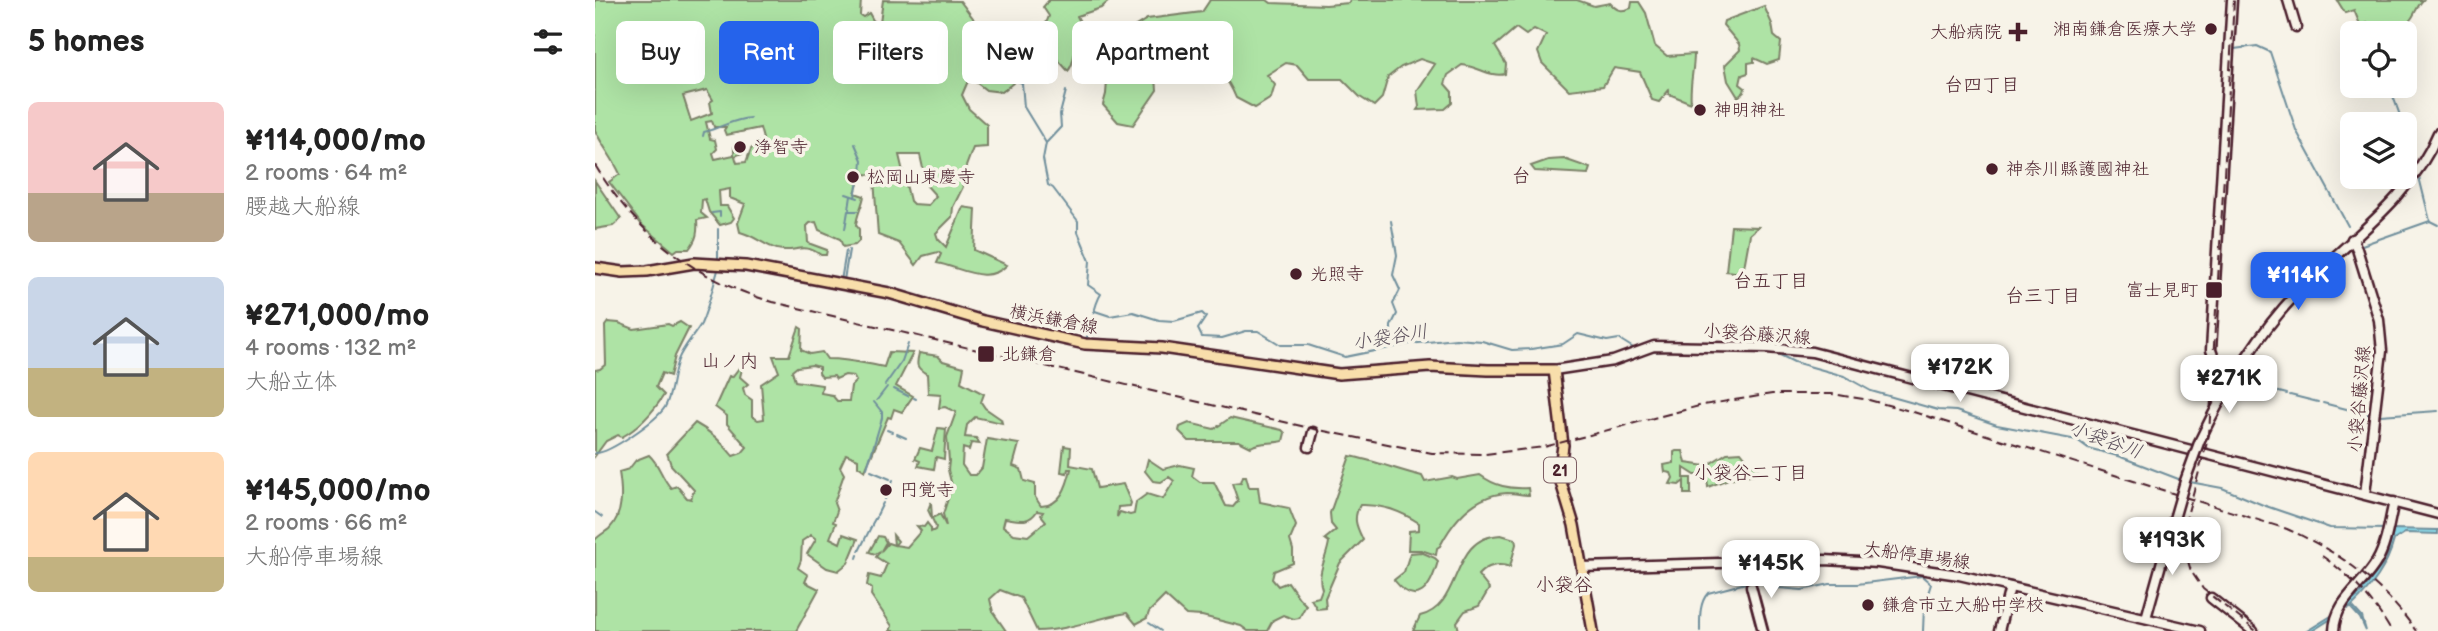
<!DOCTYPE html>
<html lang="en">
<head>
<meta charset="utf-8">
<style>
	:root { --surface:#fff; --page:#f6f6f6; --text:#222; --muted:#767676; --accent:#2563eb }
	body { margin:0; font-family:"Balsamiq Sans","Klee One",sans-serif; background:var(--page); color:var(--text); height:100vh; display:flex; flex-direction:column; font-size:26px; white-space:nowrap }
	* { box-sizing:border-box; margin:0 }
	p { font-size:23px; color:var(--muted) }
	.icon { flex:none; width:38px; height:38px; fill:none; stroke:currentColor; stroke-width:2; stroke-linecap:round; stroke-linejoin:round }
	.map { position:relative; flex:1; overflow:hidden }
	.panel { display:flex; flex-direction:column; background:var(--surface); width:595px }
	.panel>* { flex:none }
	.hud { position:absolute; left:21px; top:21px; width:665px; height:63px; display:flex; gap:14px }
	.buttons { position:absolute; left:1745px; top:21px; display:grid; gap:14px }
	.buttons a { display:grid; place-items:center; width:77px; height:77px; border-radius:10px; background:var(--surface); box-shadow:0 7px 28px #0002; font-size:35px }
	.price { position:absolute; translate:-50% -60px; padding:0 16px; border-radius:14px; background:#fff; color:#222; font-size:23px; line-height:46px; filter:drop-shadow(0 2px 4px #0008) }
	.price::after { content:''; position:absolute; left:50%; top:42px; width:21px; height:16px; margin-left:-10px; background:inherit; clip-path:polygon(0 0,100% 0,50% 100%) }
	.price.selected { background:var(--accent); color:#fff }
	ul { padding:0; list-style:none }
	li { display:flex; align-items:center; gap:21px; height:175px; padding:0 28px }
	li span { display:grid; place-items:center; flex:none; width:196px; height:140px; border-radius:10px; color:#555 }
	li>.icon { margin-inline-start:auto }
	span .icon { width:84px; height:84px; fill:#fffc; stroke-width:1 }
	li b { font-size:30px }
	h2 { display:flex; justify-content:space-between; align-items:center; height:84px; padding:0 28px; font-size:30px }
	.tag { padding:0 24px; border-radius:10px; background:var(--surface); box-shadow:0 7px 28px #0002; font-size:24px; line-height:63px }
	.tag.selected { background:var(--accent); color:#fff }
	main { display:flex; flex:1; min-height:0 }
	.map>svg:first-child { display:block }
	.green { fill:#aee3a5; stroke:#7c8168; stroke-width:2; fill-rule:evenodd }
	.water { fill:#8ad9e8; stroke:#708f9c; stroke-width:2 }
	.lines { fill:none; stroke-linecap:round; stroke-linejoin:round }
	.stream { stroke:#708f9c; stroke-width:2 }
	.secondary-casing { stroke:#4a1f2b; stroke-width:13 }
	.primary-casing { stroke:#4a1f2b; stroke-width:14 }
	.secondary { stroke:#f7f3e8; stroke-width:8 }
	.primary { stroke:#f8deab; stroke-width:9 }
	.rail { stroke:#4a1f2b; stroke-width:2; stroke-dasharray:10 5; stroke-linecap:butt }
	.secondary-bridge-casing { stroke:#4a1f2b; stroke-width:13; stroke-linecap:butt }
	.secondary-bridge { stroke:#f7f3e8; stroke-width:8 }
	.poi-dot { fill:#4a1f2b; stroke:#f7f3e8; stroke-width:2.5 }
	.labels { text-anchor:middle; stroke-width:7; stroke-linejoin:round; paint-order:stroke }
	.shield { fill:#f7f3e8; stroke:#7e5f64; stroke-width:2 }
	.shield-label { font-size:16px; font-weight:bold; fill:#4a1f2b }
	.poi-label { font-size:18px; fill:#4a1f2b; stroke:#f7f3e8; text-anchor:start }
	.street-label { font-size:18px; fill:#4a1f2b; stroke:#f7f3e8 }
	.neighbourhood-label { font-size:19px; fill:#4a1f2b; stroke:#f7f3e8 }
	.water-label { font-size:19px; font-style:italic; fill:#5a4e5a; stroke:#f7f3e8 }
</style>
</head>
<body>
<main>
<section class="panel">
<h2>5 homes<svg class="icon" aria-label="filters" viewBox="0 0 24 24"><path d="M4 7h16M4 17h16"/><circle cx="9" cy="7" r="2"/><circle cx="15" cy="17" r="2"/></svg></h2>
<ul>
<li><span style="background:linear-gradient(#f6c9c9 65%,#b9a48a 0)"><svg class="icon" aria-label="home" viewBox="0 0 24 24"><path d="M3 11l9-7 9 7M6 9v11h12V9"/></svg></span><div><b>¥114,000/mo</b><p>2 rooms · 64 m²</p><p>腰越大船線</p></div></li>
<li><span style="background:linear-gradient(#c9d6e8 65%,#c2b280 0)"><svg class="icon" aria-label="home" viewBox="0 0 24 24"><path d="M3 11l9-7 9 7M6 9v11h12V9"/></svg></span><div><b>¥271,000/mo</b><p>4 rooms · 132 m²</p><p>大船立体</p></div></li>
<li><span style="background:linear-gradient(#ffd9b3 75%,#c2b280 0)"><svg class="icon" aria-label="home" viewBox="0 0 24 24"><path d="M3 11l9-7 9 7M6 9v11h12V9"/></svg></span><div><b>¥145,000/mo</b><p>2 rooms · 66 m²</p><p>大船停車場線</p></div></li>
</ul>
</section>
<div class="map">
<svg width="1843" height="631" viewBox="0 0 1843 631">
	<rect width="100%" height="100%" fill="#f7f3e8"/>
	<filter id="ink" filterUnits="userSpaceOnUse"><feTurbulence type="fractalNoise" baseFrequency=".0143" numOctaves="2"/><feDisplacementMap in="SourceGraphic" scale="14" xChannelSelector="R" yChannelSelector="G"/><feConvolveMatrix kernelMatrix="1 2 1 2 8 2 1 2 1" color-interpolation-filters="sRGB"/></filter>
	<g filter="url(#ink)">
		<g class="green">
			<path d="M0,0H266L265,15L268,17L274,13L280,24L285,22L288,0L365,1L378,18L384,35L390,30L395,29L397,32L389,47C397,67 412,66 418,83L407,92L391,90L378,80L373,81L367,95L374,109L392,125V147L378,148L370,169L364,173L368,187L358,207L357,217L341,233L343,239L351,247L368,207L381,209L379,250L412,265C392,286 365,267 342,263L346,254L343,252L328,256L321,265L304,243L283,235L279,179L277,175L270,174L264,169L263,184L260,193L269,196C267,207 262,214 261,225L264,229V241L260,245L248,247L245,239L224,230L221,222L215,223L212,226L213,243L232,250L231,255H226C207,241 200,254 182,249C169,245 158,235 145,232L143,223L150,204L135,198V189L124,191L125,206H132L139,218L136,222L125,225L114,212L110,199L107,200L106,213L112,218L102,220C103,232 102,239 94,249H83L79,252L47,225L14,182L25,174C18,158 7,146 0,130ZM93,31L94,39L100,41L102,52L89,61L72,65L70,57L76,49L77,34ZM112,90L118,100L115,102L117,113L96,121L88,96ZM117,121L119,127H131L129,130L131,135L165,128L168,139L156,149L151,162L142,163L140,156L147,153L144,144L139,147V155L120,159L118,153L122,149L120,140L115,139L111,122ZM304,155H325L332,186L341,196L333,205L318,204L315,201Z"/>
			<path d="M454,0H515L506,8L482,16L485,22L482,30L484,40C478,48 481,62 473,71L458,54L443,62L442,50L454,30L450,26L454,16L448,7Z"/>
			<path d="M615,0H672L676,3L731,5L754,3L755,0H982L999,6L1015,3C1022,11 1027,12 1036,8L1037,2H1044L1051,13L1060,46L1072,56L1099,54C1099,71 1094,86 1096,103L1074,94V90L1064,102L1057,100L1045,72L1019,68L1008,86L974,90L947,63L943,52L951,35L939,29L931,35L921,28L900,46L911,64L910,74C896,78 882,66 867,65L853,75L850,84L857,92V103L850,109L822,110L824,107L822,91L840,64L825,59L806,67L793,77L787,98L779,106L765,97L747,79H714L702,65L691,63L672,75L680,85L676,98L660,108L641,98C631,73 622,69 599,56L593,62L579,51L560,64L562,90L538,125L523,122L508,105L511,94L515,42L552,19L607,12Z"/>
			<path d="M1742,0H1828C1822,6 1820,14 1816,19C1807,30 1793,33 1780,33L1772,23L1766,27L1759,10L1750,13Z"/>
			<polygon points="1169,6 1177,24 1179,36 1186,42 1184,60 1172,64 1159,58 1159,62 1153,63 1153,73 1147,75 1145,84 1150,88 1149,92 1143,97 1133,81 1130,65 1145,50 1144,44 1128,25 1129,21"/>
			<path d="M969,159L995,168L993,174C974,173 959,172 940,171L936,166L953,160Z"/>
			<polygon points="0,181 26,219 18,226 0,229"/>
			<polygon points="1136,226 1163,227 1155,234 1148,273 1131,271"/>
			<path d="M13,322L24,323L39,329L73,324L77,326L85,322L94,328L80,356L75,376L67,373L61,387L69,395C58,412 45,427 27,437L23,435L11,441L0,456V370L5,369L11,364L10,326Z"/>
			<path d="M204,327L207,329L206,350L215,354L227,352L232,359C254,359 268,363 289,367L294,352L318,353L301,386L318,396L307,412L299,409L296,418L293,417L270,471L263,466V459L251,454L245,467L249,474L239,503L242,511L238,522L241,523L235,538L245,543L248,534L263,539L253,563L243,571L232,568L212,554L221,539L216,535L207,541L206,560L203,568L213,575L210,582L224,589L201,631H0V540C4,535 9,533 14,529C29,514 27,491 24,472L34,469L41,460L54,455C65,465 66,477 76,488L82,486L92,498L96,499L99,490L76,465L72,453L100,423C115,431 127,442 138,456L147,453L152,447L132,424V416L120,407L134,376L137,377L144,368L147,369L145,377L153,384L148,388L150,395L157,400V416L163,420L169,419L166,384L184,372L178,356H194ZM217,365L224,367V373L227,377L239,376L241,379L250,375L258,376L261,381L256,386L254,401H242L237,395L226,393L227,385L200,381L197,371L202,367Z"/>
			<path d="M324,353L343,356L348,361L369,367L366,382L389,394L386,402L390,408L406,419L407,423L380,417L372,425L370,437L381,438L385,444L376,443L374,450L368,448L367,465L374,475H381L387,468L392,439L424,444L418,466L426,469L429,481L440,484V497L446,506C466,506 472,486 476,469H473L472,473L466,472L469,446L476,447L475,465L497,469L502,488L528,484L536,503L535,506L523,507L522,517L525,512L535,515L539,514L541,502L552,494L568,499L579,481L574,477L566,482L558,481L550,471L553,459L568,469L585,465L599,468L597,476L605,482H619L631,506L638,507L643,501L637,483L646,482L648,476H651L654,487H663L665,502L694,508L701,526L695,540L698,550V563L679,571L677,579L683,586L693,582L704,598L711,605L704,618L699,619L688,615L678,620L672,631H653L646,626L607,616L591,615L570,596L554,612L552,618L541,624L532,613C501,618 471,631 442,631L426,598L405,590L395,599L398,612L411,631H295L297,626L276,595L277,589L272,585L274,575L286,578L292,564L281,557L285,551L280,554L274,552L283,536L288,537L291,542L286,551L293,543L299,545L298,535L303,541L300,545L312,547L326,531L322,526L329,527L332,523L336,528V532L340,530L341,527L333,510L336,502L337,518L345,514L351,526L348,514L357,486L353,470L354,461L352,437L361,412L350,407L344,408L346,394L333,393L332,374C321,368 321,365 324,353ZM442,511L448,512L446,515L451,521L433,536L419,534L408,526L410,518C423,520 434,524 442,511Z"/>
			<path d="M635,418L687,430L690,433L688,441C678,444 665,441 656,447L644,441H594L584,431L585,427L594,423L619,429Z"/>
			<polygon points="343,428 351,429 349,459 341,457 339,469 323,466 325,461 320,459 325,448 337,451"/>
			<polygon points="1081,451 1088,451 1091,463 1111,466 1132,453 1146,452 1154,462 1164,469 1165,473 1133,479 1113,487 1112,478 1109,475 1100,475 1089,468 1089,478 1096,478 1096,494 1089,494 1089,481 1084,485 1075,484 1078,478 1076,473 1070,472 1069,465 1079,463 1079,452"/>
			<path d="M755,456C780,461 803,470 827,476L830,482L857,477L862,479L885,475C900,486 914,489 933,488L934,495C927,495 920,493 912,493C879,495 859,519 845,546L842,548L841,555L826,550H813L814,531L824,530V523C806,511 787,504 765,505C757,519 762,527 768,540L745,563L730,598L731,608L722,609L716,599L724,597L727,589C721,573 732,558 734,542L730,539L741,530L736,524L735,513Z"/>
			<path d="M906,535L920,539L921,544L915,567C904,563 892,565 883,575L894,589L884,606L870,611L862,622L864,631H818L825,616C869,606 853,537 906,535Z"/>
			<path d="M826,552L840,558L843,561C836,587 823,610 799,580L809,572L815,553Z"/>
		</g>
		<path class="water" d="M1796,529L1843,530V534L1810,533L1799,540C1792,567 1777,587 1757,606L1767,617L1771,631L1765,618L1755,607L1717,631H1712L1749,608L1764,595L1791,560L1798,532L1790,530Z"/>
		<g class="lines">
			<g class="stream">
				<path d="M390,43C398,61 409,77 427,83L429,107L451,143L448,159L453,185L458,188L483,221V232L495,261L493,285L506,294C498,306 498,325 491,339"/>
				<polyline points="1639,49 1662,46 1675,52 1701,130 1753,226"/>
				<polyline points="1798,96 1808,124"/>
				<polyline points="1810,133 1816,158"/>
				<path d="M108,136L109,132C126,128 138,119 155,118"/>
				<polyline points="452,142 466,127 465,114 471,91"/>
				<polyline points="1824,177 1835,221 1843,225"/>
				<polyline points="251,194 263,198"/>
				<polyline points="260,197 264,175 266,174 267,160 260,144"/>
				<polyline points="254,209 256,196"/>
				<polyline points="117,213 125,212 125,216"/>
				<polyline points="796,221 802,255 798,275 805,290 798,304 802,314 796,326 796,348"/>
				<polyline points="250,229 253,211 263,211"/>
				<polyline points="1767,245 1835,221"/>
				<polyline points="123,260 123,229"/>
				<polyline points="249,280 254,250"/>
				<polyline points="246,281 251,251"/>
				<polyline points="500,311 515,316 538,312 564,320 579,321 607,313 611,317 603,329 607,337 627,338 651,331 663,331 686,345 713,345 750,357 814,344 861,339 887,341 917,350 936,349 968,344 983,334 1012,341 1024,339 1040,349"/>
				<polyline points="1055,352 1084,350"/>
				<polyline points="1181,353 1199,362 1249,376 1276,391 1343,410 1361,411 1402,425 1482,440 1493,448 1526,457 1586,480"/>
				<polyline points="1644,382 1656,385"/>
				<polyline points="290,385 307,361 313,344"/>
				<polyline points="1660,386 1692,394"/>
				<polyline points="299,389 313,396"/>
				<polyline points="1695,395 1723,402"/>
				<polyline points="319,398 321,399"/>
				<polyline points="282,400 292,387"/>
				<polyline points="1728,403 1775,415"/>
				<polyline points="1785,415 1843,411"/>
				<polyline points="292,430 297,432"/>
				<polyline points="302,434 311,438"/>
				<path d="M0,453C14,454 62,420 70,407C78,392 77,375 83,360C88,347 99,336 106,324C114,306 118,286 124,267"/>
				<polyline points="272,468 287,418 287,412 279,402"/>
				<polyline points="276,471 295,479"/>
				<polyline points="1595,482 1627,488 1668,505 1735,528 1791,529"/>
				<polyline points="290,499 298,480"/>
				<polyline points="0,512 7,517"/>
				<polyline points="282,515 288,503"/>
				<polyline points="277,524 281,517"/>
				<polyline points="264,551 277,525"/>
				<polyline points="262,558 263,555"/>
				<polyline points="554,623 566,631"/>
				<path d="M1105,631C1105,618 1104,603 1113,593L1151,583L1166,582L1176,583L1184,588L1207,590L1235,584H1262L1327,576L1336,584L1329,606L1328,631"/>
				<polyline points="1446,631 1453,631"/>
			</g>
			<g class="secondary-casing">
				<g id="secondary">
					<polyline points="1637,0 1616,350 1620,361 1640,377"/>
					<polyline points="1693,0 1701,27"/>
					<polyline points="1757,239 1762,249 1784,320 1787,351 1770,494"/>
					<polyline points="959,370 1018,361 1059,346 1172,348 1217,352 1843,514"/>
					<path d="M1605,440C1630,388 1662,335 1702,293C1751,241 1815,201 1843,133"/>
					<polyline points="714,447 718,432"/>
					<polyline points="987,567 1230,560 1283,563 1364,575 1605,631"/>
					<polyline points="1156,586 1168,631"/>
					<polyline points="1616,598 1658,631"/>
					<polyline points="1551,618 1570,550"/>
					<polyline points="1404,631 1415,587"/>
					<path d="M1739,631C1740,600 1768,586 1782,561C1792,544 1794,521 1799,502"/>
				</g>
			</g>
			<g class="primary-casing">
				<polyline id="primary" points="0,268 28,272 52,271 99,263 151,266 294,293 388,321 490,344 567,348 744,374 835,367 893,370 959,370 968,445 964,476 979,525 998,631"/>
			</g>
			<use href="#secondary" class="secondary"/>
			<use href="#primary" class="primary"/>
			<g class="rail">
				<path d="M0,165C41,234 101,280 178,302L719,429L837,453L890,454L949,447L1108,405L1177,394H1237L1274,400L1315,411L1692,529C1745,552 1788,584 1821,631"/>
				<polyline points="1623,280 1639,0"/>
				<polyline points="1621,309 1614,435 1590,523 1589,548 1596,571 1608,589 1661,631"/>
				<path d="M1727,556C1756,576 1779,601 1796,631"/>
			</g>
			<g class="secondary-bridge-casing">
				<polyline id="secondary-bridge" points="1570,550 1590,481 1605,440"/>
			</g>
			<use href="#secondary-bridge" class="secondary-bridge"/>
		</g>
	</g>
	<g class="poi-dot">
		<circle cx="1616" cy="29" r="7"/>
		<path d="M1419.5 21.5h7v7h7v7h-7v7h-7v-7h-7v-7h7z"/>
		<circle cx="1105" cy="110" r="7"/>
		<circle cx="145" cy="147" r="7"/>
		<circle cx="1397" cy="169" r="7"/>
		<circle cx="258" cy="177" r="7"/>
		<circle cx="701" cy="274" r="7"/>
		<rect x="1610" y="281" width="18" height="18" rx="3.5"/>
		<rect x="382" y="345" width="18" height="18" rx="3.5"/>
		<circle cx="291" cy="490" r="7"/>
		<circle cx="1273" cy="605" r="7"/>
	</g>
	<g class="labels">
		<rect class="shield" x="949" y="457.5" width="32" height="25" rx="5"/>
		<g class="shield-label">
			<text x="965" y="476">21</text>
		</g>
		<g class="poi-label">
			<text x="1602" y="35" text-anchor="end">湘南鎌倉医療大学</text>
			<text x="1407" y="38" text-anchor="end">大船病院</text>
			<text x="1119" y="116">神明神社</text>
			<text x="159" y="153">浄智寺</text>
			<text x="1411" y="175">神奈川縣護國神社</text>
			<text x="272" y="183">松岡山東慶寺</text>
			<text x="715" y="280">光照寺</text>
			<text x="1603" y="296" text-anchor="end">富士見町</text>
			<text x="407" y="360">北鎌倉</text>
			<text x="305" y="496">円覚寺</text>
			<text x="1287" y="611">鎌倉市立大船中学校</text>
		</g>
		<g class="street-label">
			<text transform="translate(459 319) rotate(11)" y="6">横浜鎌倉線</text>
			<text transform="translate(1162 334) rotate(4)" y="6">小袋谷藤沢線</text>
			<text transform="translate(1764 399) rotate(-85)" y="6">小袋谷藤沢線</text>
			<text transform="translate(1322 555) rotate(8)" y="6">大船停車場線</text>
		</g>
		<g class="neighbourhood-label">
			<text x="1387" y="91">台四丁目</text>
			<text x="926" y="182">台</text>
			<text x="1176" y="287">台五丁目</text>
			<text x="1448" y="302">台三丁目</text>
			<text x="135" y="367">山ノ内</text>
			<text x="1156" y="479">小袋谷二丁目</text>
			<text x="969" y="591">小袋谷</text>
		</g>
		<g class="water-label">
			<text transform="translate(795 336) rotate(-9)" y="7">小袋谷川</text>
			<text transform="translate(1511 439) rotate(20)" y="7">小袋谷川</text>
		</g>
	</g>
</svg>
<div class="buttons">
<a><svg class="icon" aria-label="locate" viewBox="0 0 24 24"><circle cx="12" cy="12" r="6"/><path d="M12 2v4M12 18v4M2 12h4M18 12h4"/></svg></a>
<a><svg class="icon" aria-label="layers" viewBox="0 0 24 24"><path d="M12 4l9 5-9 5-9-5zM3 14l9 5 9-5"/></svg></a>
</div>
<b class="price selected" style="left:1703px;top:312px">¥114K</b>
<b class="price" style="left:1365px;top:404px">¥172K</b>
<b class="price" style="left:1634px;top:415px">¥271K</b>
<b class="price" style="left:1577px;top:577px">¥193K</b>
<b class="price" style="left:1176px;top:600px">¥145K</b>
<div class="hud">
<a class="tag">Buy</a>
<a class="tag selected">Rent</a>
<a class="tag">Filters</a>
<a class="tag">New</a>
<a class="tag">Apartment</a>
</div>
</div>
</main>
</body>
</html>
